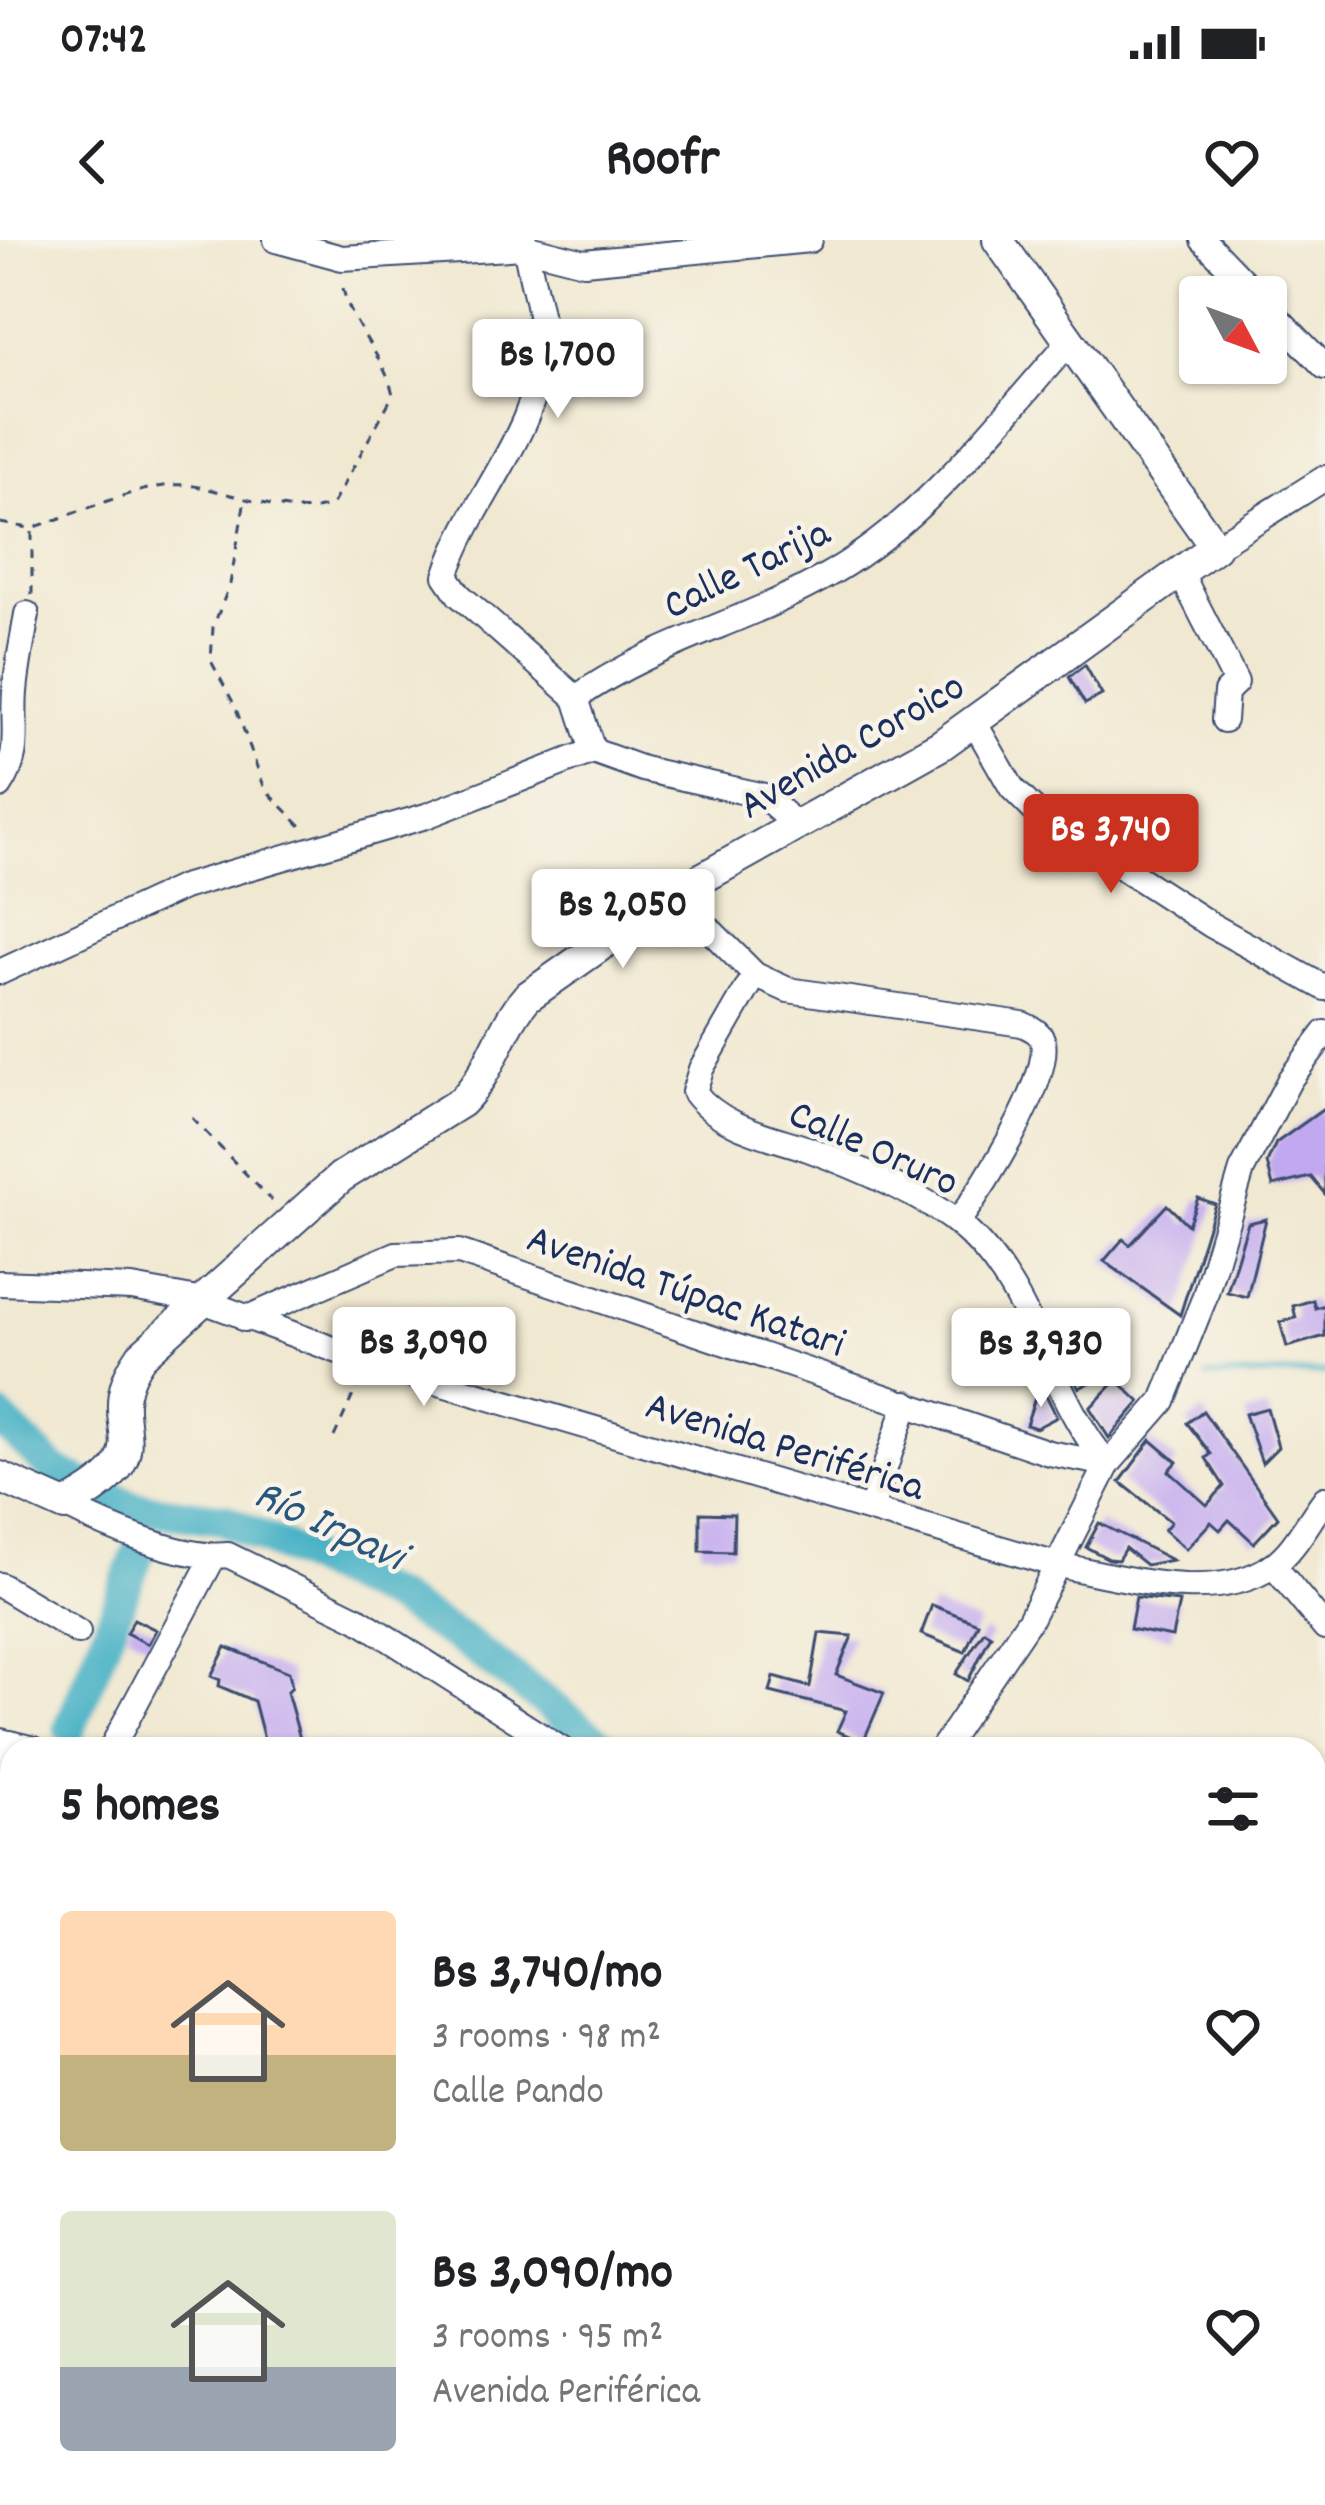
<!DOCTYPE html>
<html lang="en">
<head>
<meta charset="utf-8">
<style>
	:root { --surface:#fff; --page:#f6f6f6; --text:#202124; --muted:#757577; --accent:#c8321e }
	body { margin:0; font-family:Dekko,sans-serif; background:var(--page); color:var(--text); height:100vh; display:flex; flex-direction:column; font-size:45px; white-space:nowrap }
	* { box-sizing:border-box; margin:0 }
	p { font-size:39px; color:var(--muted) }
	.icon { flex:none; width:66px; height:66px; fill:none; stroke:currentColor; stroke-width:2; stroke-linecap:round; stroke-linejoin:round }
	.map { position:relative; flex:1; overflow:hidden }
	.drawer { position:absolute; left:0px; top:1497px; width:1326px; height:768px; display:flex; flex-direction:column; background:var(--surface); border-radius:36px 36px 0 0; box-shadow:0 3px 9px #0004 }
	.drawer>* { flex:none }
	.needle { width:78px; rotate:131deg }
	.buttons { position:absolute; left:1179px; top:36px; display:grid; gap:24px }
	.buttons a { display:grid; place-items:center; width:108px; height:108px; border-radius:12px; background:var(--surface); box-shadow:0 3px 9px #0004; font-size:60px }
	.price { position:absolute; translate:-50% -102px; padding:0 27px; border-radius:12px; background:#fff; color:#222; font-size:39px; line-height:78px; filter:drop-shadow(0 3px 6px #0008) }
	.price::after { content:''; position:absolute; left:50%; top:72px; width:36px; height:27px; margin-left:-18px; background:inherit; clip-path:polygon(0 0,100% 0,50% 100%) }
	.price.selected { background:var(--accent); color:#fff }
	ul { padding:0; list-style:none }
	li { display:flex; align-items:center; gap:36px; height:300px; padding:0 60px }
	li span { display:grid; place-items:center; flex:none; width:336px; height:240px; border-radius:12px; color:#555 }
	li>.icon { margin-inline-start:auto }
	span .icon { width:144px; height:144px; fill:#fffc; stroke-width:1 }
	li b { font-size:51px }
	h2 { display:flex; justify-content:space-between; align-items:center; height:144px; padding:0 60px; font-size:51px }
	.status { display:flex; justify-content:space-between; align-items:center; height:84px; padding:0 60px; background:var(--surface); direction:ltr }
	.status svg { height:33px; fill:currentColor }
	header { display:flex; justify-content:space-between; align-items:center; height:156px; padding:0 60px; background:var(--surface); font-size:54px; font-weight:700 }
	.map>svg:first-child { display:block }
	.lines { fill:none; stroke-linecap:round; stroke-linejoin:round }
	.stream { stroke:#48b2c6; stroke-width:6 }
	.river { stroke:#48b2c6; stroke-width:33 }
	.building { fill:#c1a8f0 }
	.minor-casing { stroke:#3b4b6f; stroke-width:28 }
	.major-casing { stroke:#3b4b6f; stroke-width:34 }
	.path { stroke:#3b4b6f; stroke-width:3; stroke-dasharray:9 9; stroke-linecap:butt }
	.minor { stroke:#fff; stroke-width:24 }
	.major { stroke:#fff; stroke-width:30 }
	.labels { text-anchor:middle; stroke-width:9; stroke-linejoin:round; paint-order:stroke }
	.street-label { font-size:42px; fill:#1b2f5e; stroke:#f7f3e8 }
	.water-label { font-size:45px; font-style:italic; fill:#28567d; stroke:#f7f3e8 }
</style>
</head>
<body>
<div class="status"><b>07:42</b><svg viewBox="0 0 49 12"><path d="M0 12V9h3v3zM5 12V6h3v6zM10 12V3h3v9zM15 12V0h3v12zM26 1h20v11H26zM47 4h2v5h-2z"/></svg></div>
<header><svg class="icon" aria-label="back" viewBox="0 0 24 24"><path d="M15 5l-7 7 7 7"/></svg>Roofr<svg class="icon" aria-label="heart" viewBox="0 0 24 24"><path d="M12 20l-8-8c-3-5 5-10 8-4 3-6 11-1 8 4z"/></svg></header>
<div class="map">
<svg width="1325" height="2265" viewBox="0 0 1325 2265">
	<rect width="100%" height="100%" fill="#f7f3e8"/>
	<filter id="ink" filterUnits="userSpaceOnUse"><feTurbulence type="fractalNoise" baseFrequency=".00833" numOctaves="2"/><feDisplacementMap in="SourceGraphic" scale="24" xChannelSelector="R" yChannelSelector="G"/><feConvolveMatrix kernelMatrix="1 2 1 2 8 2 1 2 1" color-interpolation-filters="sRGB"/></filter>
	<filter id="wash" filterUnits="userSpaceOnUse"><feTurbulence type="fractalNoise" baseFrequency=".004" numOctaves="4" result="noise"/><feDisplacementMap in="SourceGraphic" scale="48" xChannelSelector="R" yChannelSelector="G"/><feGaussianBlur stdDeviation="2.7" result="paint"/><feColorMatrix in="noise" values="0 0 0 0 0 0 0 0 0 0 0 0 0 0 0 0 0 1.4 0 .05"/><feComposite in="paint" operator="in"/></filter>
	<g filter="url(#wash)">
		<rect width="100%" height="100%" fill="#f0e8d0"/>
		<g class="lines">
			<g class="stream">
				<polyline points="1207,1137 1325,1133"/>
				<polyline points="0,1596 12,1581"/>
			</g>
			<g class="river">
				<polyline points="0,1179 56,1232 133,1267 223,1279 395,1360 465,1402 608,1509"/>
				<polyline points="70,1488 140,1309"/>
				<polyline points="1314,2066 1325,2094"/>
			</g>
		</g>
		<g id="blocks">
			<g class="building">
				<polygon points="1085,425 1102,455 1085,464 1069,437"/>
				<polygon points="1325,868 1325,954 1311,937 1273,946 1267,923 1276,903"/>
				<polygon points="1198,958 1215,964 1180,1075 1104,1021 1123,999 1130,1005 1167,965 1188,985"/>
				<polygon points="1266,979 1247,1057 1227,1052 1248,983"/>
				<polygon points="1313,1060 1315,1068 1325,1065 1325,1096 1287,1107 1280,1082 1296,1078 1293,1066"/>
				<polygon points="1060,1073 1071,1095 1091,1086 1110,1133 1079,1148 1047,1080"/>
				<polygon points="1117,1140 1140,1162 1109,1198 1090,1168"/>
				<polygon points="1040,1143 1057,1177 1036,1188 1026,1185"/>
				<polygon points="1267,1168 1278,1207 1262,1223 1245,1174"/>
				<polygon points="1203,1171 1278,1277 1254,1303 1229,1280 1220,1290 1211,1282 1186,1309 1164,1290 1171,1282 1120,1242 1151,1200 1177,1222 1169,1231 1207,1265 1224,1246 1206,1218 1211,1214 1187,1183"/>
				<polygon points="700,1273 734,1274 733,1312 700,1311"/>
				<polygon points="1099,1283 1129,1298 1172,1320 1146,1325 1125,1308 1118,1320 1109,1319 1086,1307"/>
				<polygon points="1136,1357 1179,1362 1172,1397 1130,1389"/>
				<polygon points="932,1365 978,1383 965,1412 921,1394"/>
				<polygon points="134,1379 156,1390 148,1404 126,1393"/>
				<polygon points="984,1391 991,1395 968,1441 956,1434"/>
				<polygon points="819,1393 852,1396 836,1435 884,1453 863,1502 837,1491 846,1471 770,1452 774,1437 810,1447"/>
				<polygon points="226,1407 289,1432 292,1447 287,1452 301,1502 266,1507 254,1461 219,1446 220,1440 211,1436"/>
			</g>
		</g>
	</g>
	<g filter="url(#ink)">
		<use href="#blocks" fill-opacity="0" stroke="#3b4b6f" stroke-width="3"/>
		<g class="lines">
			<g class="minor-casing">
				<g id="minor">
					<polyline points="276,0 342,18 525,7 584,22 810,0"/>
					<path d="M525,0C528,34 543,69 543,102C540,193 473,254 446,336L459,355L576,458"/>
					<polyline points="1203,0 1258,57"/>
					<polyline points="1266,66 1325,127"/>
					<polyline points="1215,307 1325,238"/>
					<polyline points="1180,332 1236,442 1226,452 1224,480"/>
					<polyline points="974,482 1012,548 1035,571 1211,685 1325,748"/>
					<path d="M593,511L576,458C654,402 751,381 833,332C928,276 998,182 1071,100"/>
					<path d="M0,546C22,514 12,488 15,452C17,426 23,400 27,374"/>
					<path d="M674,654L755,735L788,750L1022,784C1030,788 1040,791 1043,802C1051,842 981,950 957,983"/>
					<polyline points="0,732 183,647 426,576 593,511 643,529 764,556 794,583"/>
					<path d="M755,735L701,829L694,852C720,887 769,896 808,909C851,925 921,954 957,983C1034,1044 1047,1154 1108,1224"/>
					<path d="M0,1043L132,1048L203,1061L368,1122L1057,1325C1119,1336 1214,1366 1272,1326C1295,1310 1308,1281 1325,1259"/>
					<polyline points="245,1079 396,1014 459,1012 1049,1213 1108,1224"/>
					<path d="M65,1266C106,1287 182,1320 228,1315L358,1379L561,1509"/>
					<polyline points="871,1269 907,1163"/>
					<polyline points="1273,1325 1325,1388"/>
					<polyline points="0,1345 78,1392"/>
					<polyline points="0,1501 34,1509"/>
					<polyline points="111,1509 214,1316"/>
					<polyline points="942,1509 1030,1379 1108,1224 1163,1161 1204,1059 1242,930 1290,839 1325,793"/>
					<polyline points="0,1525 10,1503"/>
					<polyline points="0,1721 12,1698"/>
					<polyline points="0,2052 12,2068"/>
					<polyline points="0,2104 12,2093"/>
					<polyline points="1314,2176 1325,2196"/>
					<polyline points="371,2253 403,2265"/>
					<polyline points="627,2253 650,2265"/>
					<polyline points="522,2265 548,2253"/>
				</g>
			</g>
			<g class="major-casing">
				<path id="major" d="M0,1237L65,1266C177,1208 89,1189 141,1116L341,937L461,862C492,832 499,789 527,757L674,654L941,505L1215,307L998,0"/>
			</g>
			<g class="path">
				<polyline points="244,265 230,344 213,387 211,421 235,466 265,549 304,589"/>
				<polyline points="0,283 30,288"/>
				<path d="M32,355V288C74,275 146,241 187,245C222,248 305,285 334,262L393,155C385,114 344,80 342,39"/>
				<polyline points="192,878 272,961"/>
				<polyline points="334,1197 360,1140"/>
				<polyline points="1314,1943 1325,1962"/>
			</g>
			<use href="#minor" class="minor"/>
			<use href="#major" class="major"/>
		</g>
	</g>
	<g class="labels">
		<g class="street-label">
			<text transform="translate(745 326) rotate(-26)" y="15">Calle Tarija</text>
			<text transform="translate(850 503) rotate(-30)" y="15">Avenida Coroico</text>
			<text transform="translate(875 905) rotate(24)" y="15">Calle Oruro</text>
			<text transform="translate(687 1048) rotate(19)" y="15">Avenida Túpac Katari</text>
			<text transform="translate(786 1203) rotate(17)" y="15">Avenida Periférica</text>
		</g>
		<g class="water-label">
			<text transform="translate(331 1282) rotate(25)" y="16">Río Irpavi</text>
		</g>
	</g>
</svg>
<div class="buttons">
<a><svg class="needle" viewBox="-14 -14 28 28"><path d="M0-13l5 13h-10z" fill="#e53935"/><path d="M0 13l5-13h-10z" fill="#757577"/></svg></a>
</div>
<b class="price" style="left:558px;top:181px">Bs 1,700</b>
<b class="price selected" style="left:1111px;top:656px">Bs 3,740</b>
<b class="price" style="left:623px;top:731px">Bs 2,050</b>
<b class="price" style="left:424px;top:1169px">Bs 3,090</b>
<b class="price" style="left:1041px;top:1170px">Bs 3,930</b>
<section class="drawer">
<h2>5 homes<svg class="icon" aria-label="filters" viewBox="0 0 24 24"><path d="M4 7h16M4 17h16"/><circle cx="9" cy="7" r="2"/><circle cx="15" cy="17" r="2"/></svg></h2>
<ul>
<li><span style="background:linear-gradient(#ffd9b3 60%,#c2b280 0)"><svg class="icon" aria-label="home" viewBox="0 0 24 24"><path d="M3 11l9-7 9 7M6 9v11h12V9"/></svg></span><div><b>Bs 3,740/mo</b><p>3 rooms · 98 m²</p><p>Calle Pando</p></div><svg class="icon" aria-label="heart" viewBox="0 0 24 24"><path d="M12 20l-8-8c-3-5 5-10 8-4 3-6 11-1 8 4z"/></svg></li>
<li><span style="background:linear-gradient(#dfe7d0 65%,#9aa5b1 0)"><svg class="icon" aria-label="home" viewBox="0 0 24 24"><path d="M3 11l9-7 9 7M6 9v11h12V9"/></svg></span><div><b>Bs 3,090/mo</b><p>3 rooms · 95 m²</p><p>Avenida Periférica</p></div><svg class="icon" aria-label="heart" viewBox="0 0 24 24"><path d="M12 20l-8-8c-3-5 5-10 8-4 3-6 11-1 8 4z"/></svg></li>
</ul>
</section>
</div>
</body>
</html>
